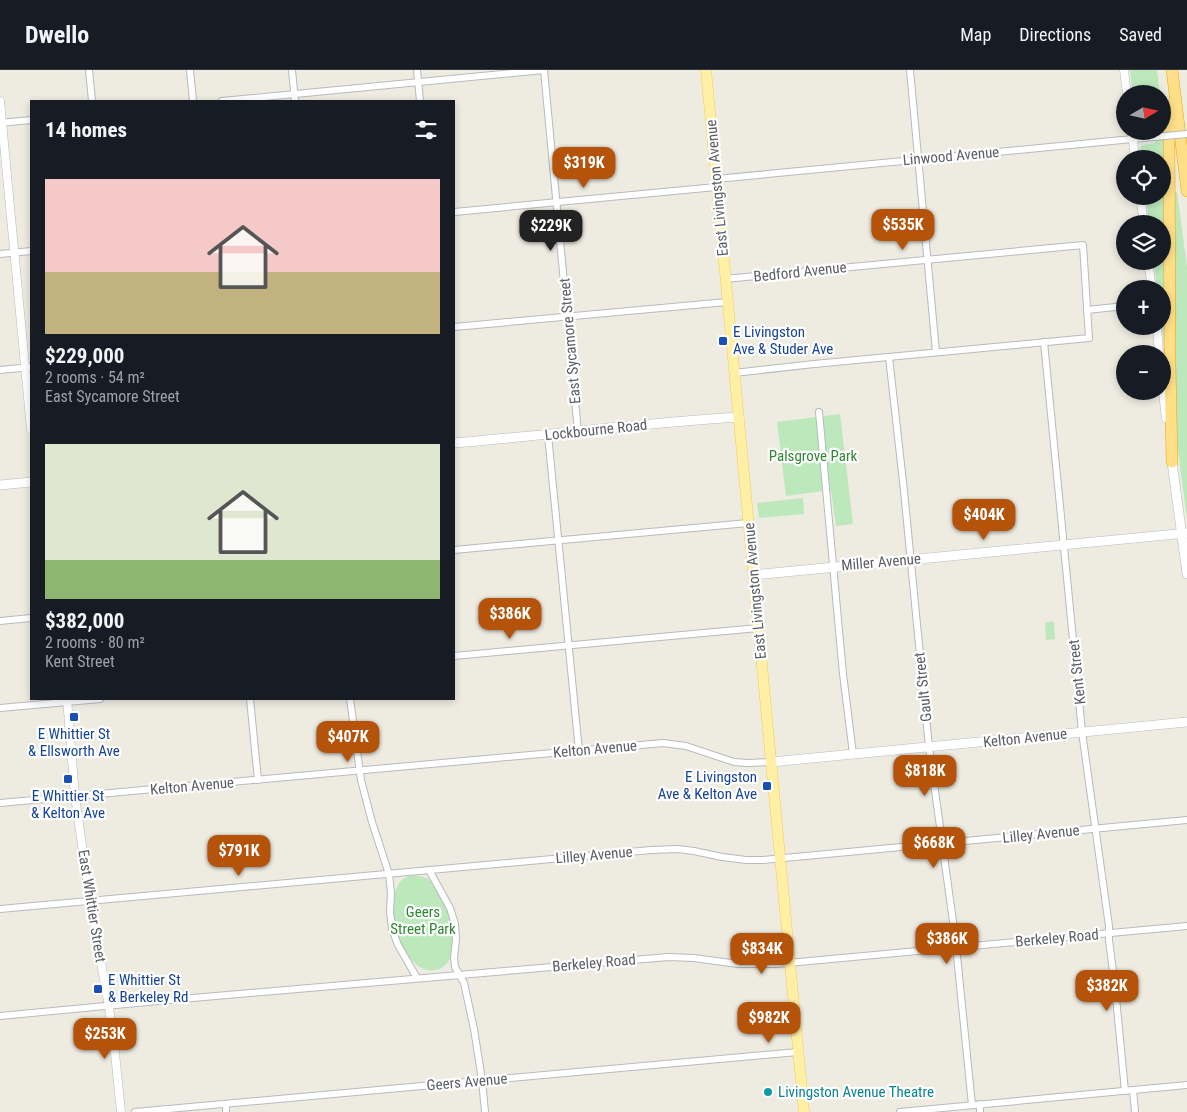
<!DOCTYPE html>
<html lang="en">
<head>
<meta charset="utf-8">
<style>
	:root { --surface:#171b24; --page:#242831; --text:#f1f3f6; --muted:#9ea1a6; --line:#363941; --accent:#b45309 }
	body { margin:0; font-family:"Roboto Condensed",sans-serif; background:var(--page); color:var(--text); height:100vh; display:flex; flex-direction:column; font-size:19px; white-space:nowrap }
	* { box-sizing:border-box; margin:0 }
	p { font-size:16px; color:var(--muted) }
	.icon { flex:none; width:28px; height:28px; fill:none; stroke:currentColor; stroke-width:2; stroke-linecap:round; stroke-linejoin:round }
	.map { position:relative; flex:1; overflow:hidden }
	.drawer { position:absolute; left:30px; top:30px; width:425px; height:600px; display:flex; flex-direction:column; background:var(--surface); border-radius:0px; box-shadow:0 2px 8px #0003 }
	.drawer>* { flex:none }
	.needle { width:32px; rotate:81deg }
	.tools { position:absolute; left:1116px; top:15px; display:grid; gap:10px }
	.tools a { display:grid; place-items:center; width:55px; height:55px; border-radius:50%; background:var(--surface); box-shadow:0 2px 8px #0003; font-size:25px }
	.price { position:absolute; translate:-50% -42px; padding:0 11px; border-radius:10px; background:var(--accent); color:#fff; font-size:16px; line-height:32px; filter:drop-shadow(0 1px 2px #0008) }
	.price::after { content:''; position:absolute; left:50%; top:30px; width:15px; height:11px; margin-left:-8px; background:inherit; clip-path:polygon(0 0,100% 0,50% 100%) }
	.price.current { background:#222; color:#fff }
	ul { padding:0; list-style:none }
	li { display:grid; align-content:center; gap:10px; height:265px; padding:0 15px }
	li span { display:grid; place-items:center; height:155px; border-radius:0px; color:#555 }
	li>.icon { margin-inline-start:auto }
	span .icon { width:90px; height:90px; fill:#fffc; stroke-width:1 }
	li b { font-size:21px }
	h2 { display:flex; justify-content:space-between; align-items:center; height:60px; padding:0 15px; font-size:21px }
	header { display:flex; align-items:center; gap:30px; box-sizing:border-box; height:70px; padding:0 25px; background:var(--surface); border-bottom:1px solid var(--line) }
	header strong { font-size:24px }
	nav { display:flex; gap:28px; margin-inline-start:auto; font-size:18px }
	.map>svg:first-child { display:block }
	.green { fill:#bce8bc }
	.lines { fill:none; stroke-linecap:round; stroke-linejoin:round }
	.minor-casing { stroke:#b7babf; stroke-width:8 }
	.tertiary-casing { stroke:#b7babf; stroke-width:9 }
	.secondary-casing { stroke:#b7bbc1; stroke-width:10 }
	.primary-casing { stroke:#fcca4d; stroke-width:11 }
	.motorway-casing { stroke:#f0a300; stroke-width:12 }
	.minor { stroke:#fff; stroke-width:6 }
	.tertiary { stroke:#fff; stroke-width:8 }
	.secondary { stroke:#fff; stroke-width:9 }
	.primary { stroke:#fff0a6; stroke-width:10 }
	.motorway { stroke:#ffe088; stroke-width:11 }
	.minor-bridge-casing { stroke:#b7babf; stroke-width:8; stroke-linecap:butt }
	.minor-bridge { stroke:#fff; stroke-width:6 }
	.transit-dot { fill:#1a4fb4; stroke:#fff; stroke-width:2 }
	.culture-dot { fill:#0f9aa8; stroke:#fff; stroke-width:2 }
	.labels { text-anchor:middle; stroke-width:4.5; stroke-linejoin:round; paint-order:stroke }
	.street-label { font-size:15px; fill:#5a5e64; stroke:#fff }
	.transit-label { font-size:15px; fill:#164399; stroke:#fff; text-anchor:start }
	.park-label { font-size:15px; fill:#2e8732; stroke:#fff }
	.culture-label { font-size:15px; fill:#0d838f; stroke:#fff; text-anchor:start }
</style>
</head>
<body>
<header>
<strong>Dwello</strong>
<nav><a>Map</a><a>Directions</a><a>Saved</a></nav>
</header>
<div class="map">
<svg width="1187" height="1042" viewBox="0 0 1187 1042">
	<rect width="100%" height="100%" fill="#eeebe1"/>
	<g class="green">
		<polygon points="1130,0 1157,0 1160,24 1133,24"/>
		<polygon points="1163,49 1165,77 1164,275 1162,256 1162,219 1157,219 1154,191 1162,191 1162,154 1149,154 1146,126 1162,126 1162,89 1141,89 1140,78 1142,75 1155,73 1155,61 1162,61"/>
		<polygon points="1174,122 1177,122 1187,197 1187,449 1176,365"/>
		<polygon points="840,344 853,454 836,456 831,420 786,426 777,352"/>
		<polygon points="803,428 804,444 759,448 757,433"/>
		<polygon points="1052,551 1054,553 1055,568 1055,569 1046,570 1045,553"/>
		<path d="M409,806C416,805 422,806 428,809C434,814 441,823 444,830C453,846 462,891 439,899C403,913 373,820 409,806Z"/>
	</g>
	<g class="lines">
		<g class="minor-casing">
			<g id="minor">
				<polyline points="89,0 92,31"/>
				<polyline points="190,0 193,31"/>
				<polyline points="292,0 295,31"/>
				<polyline points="417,0 420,31"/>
				<polyline points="544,0 578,362"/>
				<polyline points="910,0 936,282"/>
				<polyline points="222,31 544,0"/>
				<polyline points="0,53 31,50"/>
				<polyline points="716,109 1143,68"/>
				<polyline points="454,142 716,117"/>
				<polyline points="0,184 31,181"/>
				<polyline points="725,209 1083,175 1089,268 814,294 734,303"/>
				<polyline points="1087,240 1125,236"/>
				<polyline points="454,257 727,232"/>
				<polyline points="1044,272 1082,662 1109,856 1109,870 1115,917 1125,1021"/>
				<polyline points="889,287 904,421 929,677 955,866 972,1035"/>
				<polyline points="0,300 31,297"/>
				<polyline points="819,342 843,604 853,684"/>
				<polyline points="548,365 579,681"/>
				<polyline points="454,480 748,453"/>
				<polyline points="0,551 31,548"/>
				<polyline points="454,586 758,558"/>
				<polyline points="250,629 258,710"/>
				<polyline points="350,629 361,710 372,752 389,804 391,823 390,841 392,859 398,875 417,908"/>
				<polyline points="0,638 100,629"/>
				<polyline points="0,733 663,673 686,676 734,692 748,693 771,692"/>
				<polyline points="429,800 450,838 455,854 456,869 454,888 455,897 464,913 474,959 482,1010 485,1042"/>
				<polyline points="0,839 651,780 678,779 694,781 722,787 746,790 763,790 1187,750"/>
				<polyline points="0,946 158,931 668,887 694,888 738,894 777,894 1187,856"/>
				<polyline points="1133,1020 1135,1042"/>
				<polyline points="226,1034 226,1042"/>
				<polyline points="980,1034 980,1042"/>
				<polyline points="135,1042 798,982"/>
				<polyline points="900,1042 1187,1015"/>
			</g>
		</g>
		<g class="tertiary-casing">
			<g id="tertiary">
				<polyline points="1124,0 1127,24"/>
				<polyline points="0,31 31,359"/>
				<polyline points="1132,61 1135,89"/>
				<polyline points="1140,126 1144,154"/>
				<polyline points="1148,191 1152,219"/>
				<polyline points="1157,256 1159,284"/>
				<polyline points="1162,315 1166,348"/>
				<polyline points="67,629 75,726 90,831 109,937 115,983 121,1042"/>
			</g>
		</g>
		<g class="secondary-casing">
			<g id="secondary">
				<path d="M454,373C549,365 644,353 739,347"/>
				<polyline points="1172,392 1187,504"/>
				<polyline points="0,415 31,412"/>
				<polyline points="753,505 1187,463"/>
				<polyline points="771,692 1187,652"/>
			</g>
		</g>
		<g class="primary-casing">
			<polyline id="primary" points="706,0 804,1042"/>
		</g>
		<g class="motorway-casing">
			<g id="motorway">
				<polyline points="1172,0 1187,121"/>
				<polyline points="1172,392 1170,296 1169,56 1175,29"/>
			</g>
		</g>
		<use href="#minor" class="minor"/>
		<use href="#tertiary" class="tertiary"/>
		<use href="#secondary" class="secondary"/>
		<use href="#primary" class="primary"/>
		<use href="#motorway" class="motorway"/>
		<g class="minor-bridge-casing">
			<polyline id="minor-bridge" points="1143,68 1187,64"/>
		</g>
		<use href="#minor-bridge" class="minor-bridge"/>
	</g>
	<g class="transit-dot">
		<rect x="718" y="266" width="10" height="10" rx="2.5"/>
		<rect x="69" y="642" width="10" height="10" rx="2.5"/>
		<rect x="63" y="704" width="10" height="10" rx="2.5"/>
		<rect x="762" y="711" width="10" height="10" rx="2.5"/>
		<rect x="93" y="914" width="10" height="10" rx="2.5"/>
	</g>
	<circle class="culture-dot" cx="768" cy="1022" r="5"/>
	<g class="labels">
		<g class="street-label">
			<text transform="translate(951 86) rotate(-5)" y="5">Linwood Avenue</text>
			<text transform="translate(717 118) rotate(-95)" y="5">East Livingston Avenue</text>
			<text transform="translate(800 202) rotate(-6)" y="5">Bedford Avenue</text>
			<text transform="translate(570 271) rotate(-95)" y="5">East Sycamore Street</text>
			<text transform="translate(596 360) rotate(-6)" y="5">Lockbourne Road</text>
			<text transform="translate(881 492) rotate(-5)" y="5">Miller Avenue</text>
			<text transform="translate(755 521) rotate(-95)" y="5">East Livingston Avenue</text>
			<text transform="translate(1077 602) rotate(-96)" y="5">Kent Street</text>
			<text transform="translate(923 617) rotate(-96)" y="5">Gault Street</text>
			<text transform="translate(1025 668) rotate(-6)" y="5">Kelton Avenue</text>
			<text transform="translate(595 679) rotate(-5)" y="5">Kelton Avenue</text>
			<text transform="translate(192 716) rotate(-5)" y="5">Kelton Avenue</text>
			<text transform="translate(1041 764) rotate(-6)" y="5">Lilley Avenue</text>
			<text transform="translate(594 785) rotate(-5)" y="5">Lilley Avenue</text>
			<text transform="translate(92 836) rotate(81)" y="5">East Whittier Street</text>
			<text transform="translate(1057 868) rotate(-5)" y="5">Berkeley Road</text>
			<text transform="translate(594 893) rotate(-5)" y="5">Berkeley Road</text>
			<text transform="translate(467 1012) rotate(-5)" y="5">Geers Avenue</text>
		</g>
		<g class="transit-label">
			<text x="733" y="267">E Livingston<tspan x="733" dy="17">Ave &amp; Studer Ave</tspan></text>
			<text x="74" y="669" text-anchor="middle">E Whittier St<tspan x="74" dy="17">&amp; Ellsworth Ave</tspan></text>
			<text x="757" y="712" text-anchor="end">E Livingston<tspan x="757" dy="17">Ave &amp; Kelton Ave</tspan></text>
			<text x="68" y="731" text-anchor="middle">E Whittier St<tspan x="68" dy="17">&amp; Kelton Ave</tspan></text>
			<text x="108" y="915">E Whittier St<tspan x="108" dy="17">&amp; Berkeley Rd</tspan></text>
		</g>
		<g class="park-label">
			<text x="813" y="391">Palsgrove Park</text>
			<text x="423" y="847">Geers<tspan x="423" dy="17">Street Park</tspan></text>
		</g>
		<g class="culture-label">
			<text x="778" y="1027">Livingston Avenue Theatre</text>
		</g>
	</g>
</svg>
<div class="tools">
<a><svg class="needle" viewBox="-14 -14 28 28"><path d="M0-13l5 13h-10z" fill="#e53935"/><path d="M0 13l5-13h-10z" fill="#9ea1a6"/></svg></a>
<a><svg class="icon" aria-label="locate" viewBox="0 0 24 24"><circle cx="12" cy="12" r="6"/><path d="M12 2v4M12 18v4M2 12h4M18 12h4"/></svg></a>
<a><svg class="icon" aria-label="layers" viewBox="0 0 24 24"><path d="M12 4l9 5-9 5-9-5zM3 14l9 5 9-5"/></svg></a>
<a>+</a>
<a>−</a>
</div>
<b class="price" style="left:584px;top:119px">$319K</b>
<b class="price" style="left:903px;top:181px">$535K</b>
<b class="price current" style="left:551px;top:182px">$229K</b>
<b class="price" style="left:984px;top:471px">$404K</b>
<b class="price" style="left:510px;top:570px">$386K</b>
<b class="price" style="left:348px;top:693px">$407K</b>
<b class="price" style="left:925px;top:727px">$818K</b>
<b class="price" style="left:934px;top:799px">$668K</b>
<b class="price" style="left:239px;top:807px">$791K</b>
<b class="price" style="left:947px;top:895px">$386K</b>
<b class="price" style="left:762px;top:905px">$834K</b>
<b class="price" style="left:1107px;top:942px">$382K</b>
<b class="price" style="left:769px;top:974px">$982K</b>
<b class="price" style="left:105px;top:990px">$253K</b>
<section class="drawer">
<h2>14 homes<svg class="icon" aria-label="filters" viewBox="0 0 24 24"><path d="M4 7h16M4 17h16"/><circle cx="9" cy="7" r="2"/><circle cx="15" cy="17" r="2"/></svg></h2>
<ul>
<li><span style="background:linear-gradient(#f6c9c9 60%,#c2b280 0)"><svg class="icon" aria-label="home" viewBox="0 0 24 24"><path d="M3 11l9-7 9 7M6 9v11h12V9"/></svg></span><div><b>$229,000</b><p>2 rooms · 54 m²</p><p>East Sycamore Street</p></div></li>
<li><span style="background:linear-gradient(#dfe7d0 75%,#8fb573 0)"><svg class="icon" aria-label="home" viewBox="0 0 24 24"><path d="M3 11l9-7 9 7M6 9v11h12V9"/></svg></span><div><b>$382,000</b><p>2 rooms · 80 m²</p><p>Kent Street</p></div></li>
</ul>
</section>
</div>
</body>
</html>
